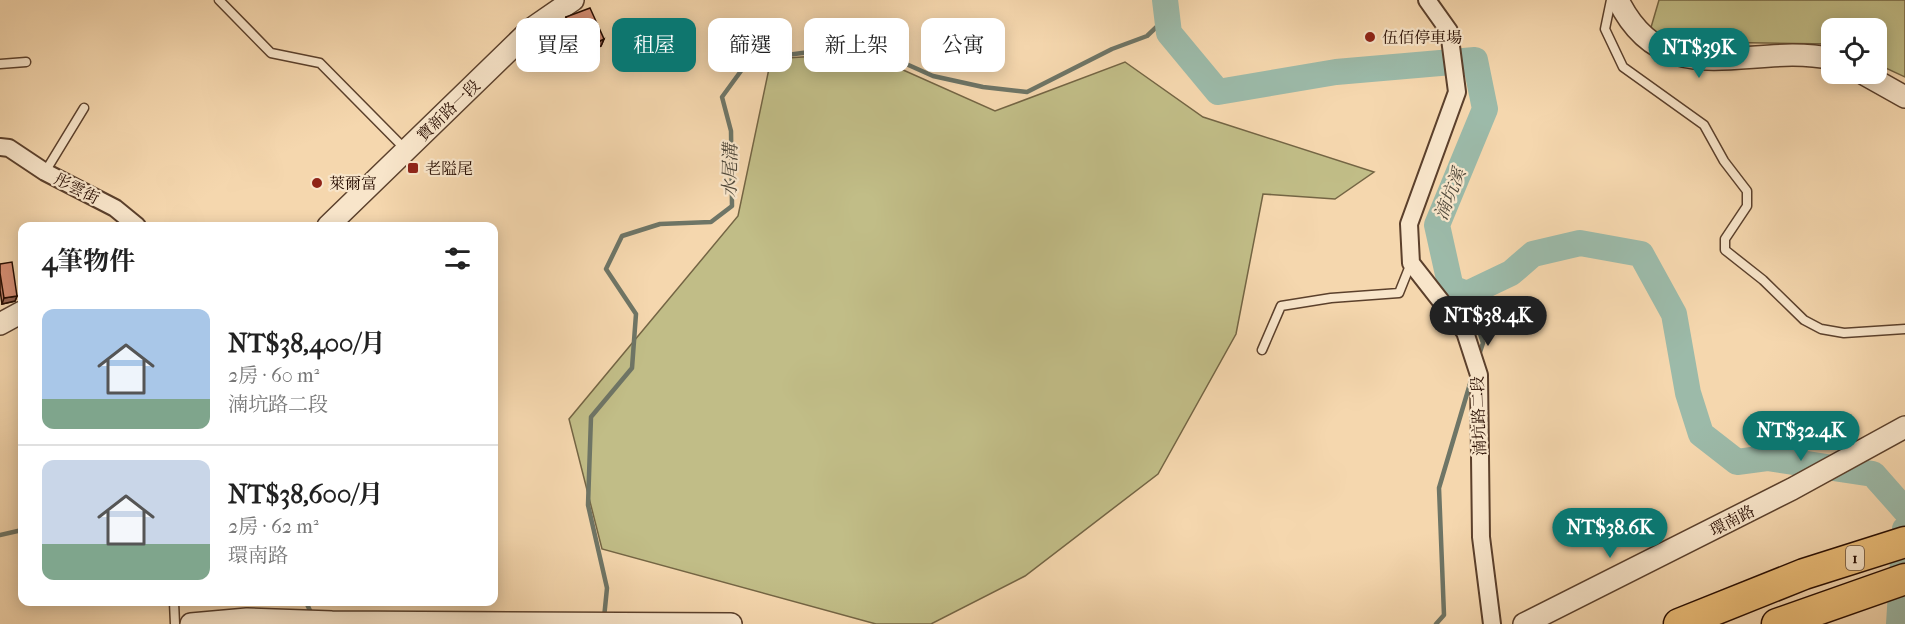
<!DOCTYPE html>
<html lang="zh-TW">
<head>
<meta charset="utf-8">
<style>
	:root { --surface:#fff; --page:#f2f2f2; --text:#222; --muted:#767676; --line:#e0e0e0; --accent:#0f766e }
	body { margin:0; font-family:"IM FELL French Canon","Noto Serif TC",serif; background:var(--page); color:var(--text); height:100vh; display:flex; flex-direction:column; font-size:22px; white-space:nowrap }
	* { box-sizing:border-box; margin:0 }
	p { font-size:20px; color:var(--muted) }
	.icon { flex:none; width:33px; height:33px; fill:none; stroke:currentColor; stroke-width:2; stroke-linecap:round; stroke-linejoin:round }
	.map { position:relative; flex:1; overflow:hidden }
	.sheet { position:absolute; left:18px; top:222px; width:480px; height:384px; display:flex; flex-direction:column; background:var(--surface); border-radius:12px; box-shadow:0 3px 15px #0003 }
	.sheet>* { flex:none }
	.hud { position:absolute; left:516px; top:18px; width:570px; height:54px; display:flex; gap:12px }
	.controls { position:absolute; left:1821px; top:18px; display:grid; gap:12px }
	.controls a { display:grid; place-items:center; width:66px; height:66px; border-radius:12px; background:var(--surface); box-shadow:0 3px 15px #0003; font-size:30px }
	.price { position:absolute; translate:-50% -51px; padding:0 14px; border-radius:21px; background:var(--accent); color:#fff; font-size:20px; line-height:39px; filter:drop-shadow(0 2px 3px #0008) }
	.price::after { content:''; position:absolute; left:50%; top:36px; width:18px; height:14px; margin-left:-9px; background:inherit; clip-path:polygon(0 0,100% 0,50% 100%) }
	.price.active { background:#222; color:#fff }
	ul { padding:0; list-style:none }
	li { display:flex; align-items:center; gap:18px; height:150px; padding:0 24px }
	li+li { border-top:2px solid var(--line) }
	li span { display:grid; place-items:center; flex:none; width:168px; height:120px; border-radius:12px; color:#555 }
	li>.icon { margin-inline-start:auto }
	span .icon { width:72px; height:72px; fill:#fffc; stroke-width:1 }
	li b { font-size:26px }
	h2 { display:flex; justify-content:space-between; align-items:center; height:72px; padding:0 24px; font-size:26px }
	.chip { padding:0 21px; border-radius:12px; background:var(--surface); box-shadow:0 3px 15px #0003; font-size:21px; line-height:54px }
	.chip.active { background:var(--accent); color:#fff }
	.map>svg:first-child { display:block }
	.green { fill:#c1bd87; stroke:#746544; stroke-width:1.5 }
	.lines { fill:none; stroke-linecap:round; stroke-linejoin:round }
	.stream { stroke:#6e7566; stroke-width:4.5 }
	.river { stroke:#9cbaa9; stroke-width:26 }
	.service-casing { stroke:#5b402c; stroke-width:11 }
	.minor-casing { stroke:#5b402c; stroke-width:20 }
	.tertiary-casing { stroke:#5b402c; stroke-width:24 }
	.motorway-casing { stroke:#280d01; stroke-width:33 }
	.service { stroke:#f8e5ca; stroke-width:8 }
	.minor { stroke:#f8e5ca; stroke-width:16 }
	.tertiary { stroke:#f8e5ca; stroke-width:21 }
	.motorway { stroke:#eabc77; stroke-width:30 }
	.wall { fill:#b97b64; stroke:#280d01; stroke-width:1.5 }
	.shaded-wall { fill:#966451; stroke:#280d01; stroke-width:1.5 }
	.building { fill:#d78f74; stroke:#280d01; stroke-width:1.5 }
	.poi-dot { fill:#8f2418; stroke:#f8e5ca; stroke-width:2 }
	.labels { text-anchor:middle; stroke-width:4.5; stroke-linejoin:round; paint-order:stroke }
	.shield { fill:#f8e5ca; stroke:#664e3d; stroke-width:1.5 }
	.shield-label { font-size:15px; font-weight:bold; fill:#280d01 }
	.poi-label { font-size:16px; fill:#280d01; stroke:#f8e5ca; text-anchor:start }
	.street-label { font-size:16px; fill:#280d01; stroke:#f8e5ca }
	.water-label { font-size:18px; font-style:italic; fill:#514a3c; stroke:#f8e5ca }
</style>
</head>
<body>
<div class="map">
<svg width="1905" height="624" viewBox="0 0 1905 624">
	<rect width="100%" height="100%" fill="#f5d7ae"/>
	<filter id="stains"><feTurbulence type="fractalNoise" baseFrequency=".00333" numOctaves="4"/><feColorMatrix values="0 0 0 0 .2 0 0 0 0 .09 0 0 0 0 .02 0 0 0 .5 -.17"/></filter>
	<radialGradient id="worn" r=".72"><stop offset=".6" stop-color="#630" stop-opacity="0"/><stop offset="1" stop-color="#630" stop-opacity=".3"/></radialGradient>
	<g class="green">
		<polygon points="1659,0 1905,0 1905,77 1877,64 1876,28 1832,28 1831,44 1647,41"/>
		<polygon points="865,53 995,111 1125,62 1203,117 1374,172 1335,199 1263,194 1236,334 1158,474 1025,576 931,624 876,624 602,549 569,419 738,216 771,59"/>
	</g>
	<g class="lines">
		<g class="stream">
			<polyline points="1467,294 1483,343 1478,358"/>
			<polyline points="0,535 22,530"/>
			<polyline points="306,602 312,615"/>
			<polyline points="604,618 607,588 588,505 591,417 632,368 636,314 606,269 622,236 660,224 711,222 732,206 731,131 722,97 749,60 825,50 875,50 933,76 983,87 1027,92 1112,49 1147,36 1167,17"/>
			<polyline points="1436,624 1444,615 1439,488 1472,377"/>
		</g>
		<g class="river">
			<polyline points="1165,0 1169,33 1218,92 1336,72 1475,60 1485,109 1437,225 1451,288 1467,294 1511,273 1533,254 1580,243 1641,254 1674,314 1688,393 1701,434 1737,462 1767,458 1873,474 1905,510"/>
			<polyline points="1899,624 1905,529"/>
		</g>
		<g class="service-casing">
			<g id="service">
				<polyline points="219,0 271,53 320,63 406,150"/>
				<polyline points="1611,0 1605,29 1623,67 1704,125 1724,161 1747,191 1747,206 1725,239 1725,250 1763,280 1804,320 1821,329 1844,333 1905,329"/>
				<polyline points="0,64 26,62"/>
				<polyline points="45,172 84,108"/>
				<polyline points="1262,350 1281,306 1331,298 1399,293 1411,263"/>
				<polyline points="174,602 175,624"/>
			</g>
		</g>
		<g class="minor-casing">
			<g id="minor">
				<polyline points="1427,0 1449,31 1457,92 1409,224 1411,263 1465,332 1479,375 1481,537 1492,624"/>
				<polyline points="0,147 9,148 45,172 115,208 137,226"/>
			</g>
		</g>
		<g class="tertiary-casing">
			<g id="tertiary">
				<path d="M1618,0C1665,97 1752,41 1832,59"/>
				<polyline points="1864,74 1905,97"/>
				<polyline points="328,226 531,29 573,0"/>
				<polyline points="0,324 22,312"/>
				<polyline points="191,624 247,619 332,622 731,624"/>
				<polyline points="1524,624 1792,489 1905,427"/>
			</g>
		</g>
		<g class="motorway-casing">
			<g id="motorway">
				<polyline points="1679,624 1804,574 1905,542"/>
				<polyline points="1777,624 1905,579"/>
			</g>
		</g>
		<use href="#service" class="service"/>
		<use href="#minor" class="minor"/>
		<use href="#tertiary" class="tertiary"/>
		<use href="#motorway" class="motorway"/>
	</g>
	<g class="wall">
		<polygon points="566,17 604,39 601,46 578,57 563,24"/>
		<polygon points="0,264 17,296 15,301 2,304 0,290"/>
	</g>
	<g class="shaded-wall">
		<polygon points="604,39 601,46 578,57 580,51"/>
		<polygon points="17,296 15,301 2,304 4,298"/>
	</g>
	<g class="building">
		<polygon points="590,8 604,39 580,51 566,17"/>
		<polygon points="12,262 17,296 4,298 0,273 0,264"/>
	</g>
	<g class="poi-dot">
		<circle cx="1370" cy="37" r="6"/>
		<rect x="407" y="162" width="12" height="12" rx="3"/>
		<circle cx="317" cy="183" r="6"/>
	</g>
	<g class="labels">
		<rect class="shield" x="1846" y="546" width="18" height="24" rx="4.5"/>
		<g class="shield-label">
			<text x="1855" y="563">1</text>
		</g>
		<g class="poi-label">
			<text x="1382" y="43">伍佰停車場</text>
			<text x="425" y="174">老隘尾</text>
			<text x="329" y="189">萊爾富</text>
		</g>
		<g class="street-label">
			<text transform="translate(448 110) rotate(-44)" y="6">寶新路一段</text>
			<text transform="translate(77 188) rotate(27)" y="6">彤雲街</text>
			<text transform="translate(1478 416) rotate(-92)" y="6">湳坑路二段</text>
			<text transform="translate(1732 520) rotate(-27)" y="6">環南路</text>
		</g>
		<g class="water-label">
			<text transform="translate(730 171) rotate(-89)" y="6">水尾溝</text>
			<text transform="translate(1450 194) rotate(-68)" y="6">湳坑溪</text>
		</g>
	</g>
	<rect width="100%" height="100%" filter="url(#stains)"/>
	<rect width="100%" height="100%" fill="url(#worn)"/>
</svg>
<div class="controls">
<a><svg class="icon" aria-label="locate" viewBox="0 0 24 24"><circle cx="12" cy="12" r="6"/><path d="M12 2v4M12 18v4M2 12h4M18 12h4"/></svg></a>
</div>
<b class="price" style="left:1699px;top:79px">NT$39K</b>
<b class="price active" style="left:1488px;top:347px">NT$38.4K</b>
<b class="price" style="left:1801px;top:462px">NT$32.4K</b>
<b class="price" style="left:1610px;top:559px">NT$38.6K</b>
<div class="hud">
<a class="chip">買屋</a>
<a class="chip active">租屋</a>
<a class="chip">篩選</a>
<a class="chip">新上架</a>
<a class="chip">公寓</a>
</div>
<section class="sheet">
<h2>4筆物件<svg class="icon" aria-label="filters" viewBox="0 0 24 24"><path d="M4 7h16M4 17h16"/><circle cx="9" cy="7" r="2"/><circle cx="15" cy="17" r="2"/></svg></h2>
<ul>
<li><span style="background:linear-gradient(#a9c7e8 75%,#7fa58c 0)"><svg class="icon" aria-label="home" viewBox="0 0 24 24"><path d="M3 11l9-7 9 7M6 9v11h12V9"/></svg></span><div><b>NT$38,400/月</b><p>2房 · 60 m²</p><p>湳坑路二段</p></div></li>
<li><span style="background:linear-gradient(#c9d6e8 70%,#7fa58c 0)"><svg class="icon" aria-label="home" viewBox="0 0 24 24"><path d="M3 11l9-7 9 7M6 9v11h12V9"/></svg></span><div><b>NT$38,600/月</b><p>2房 · 62 m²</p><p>環南路</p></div></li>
</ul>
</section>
</div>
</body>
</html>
